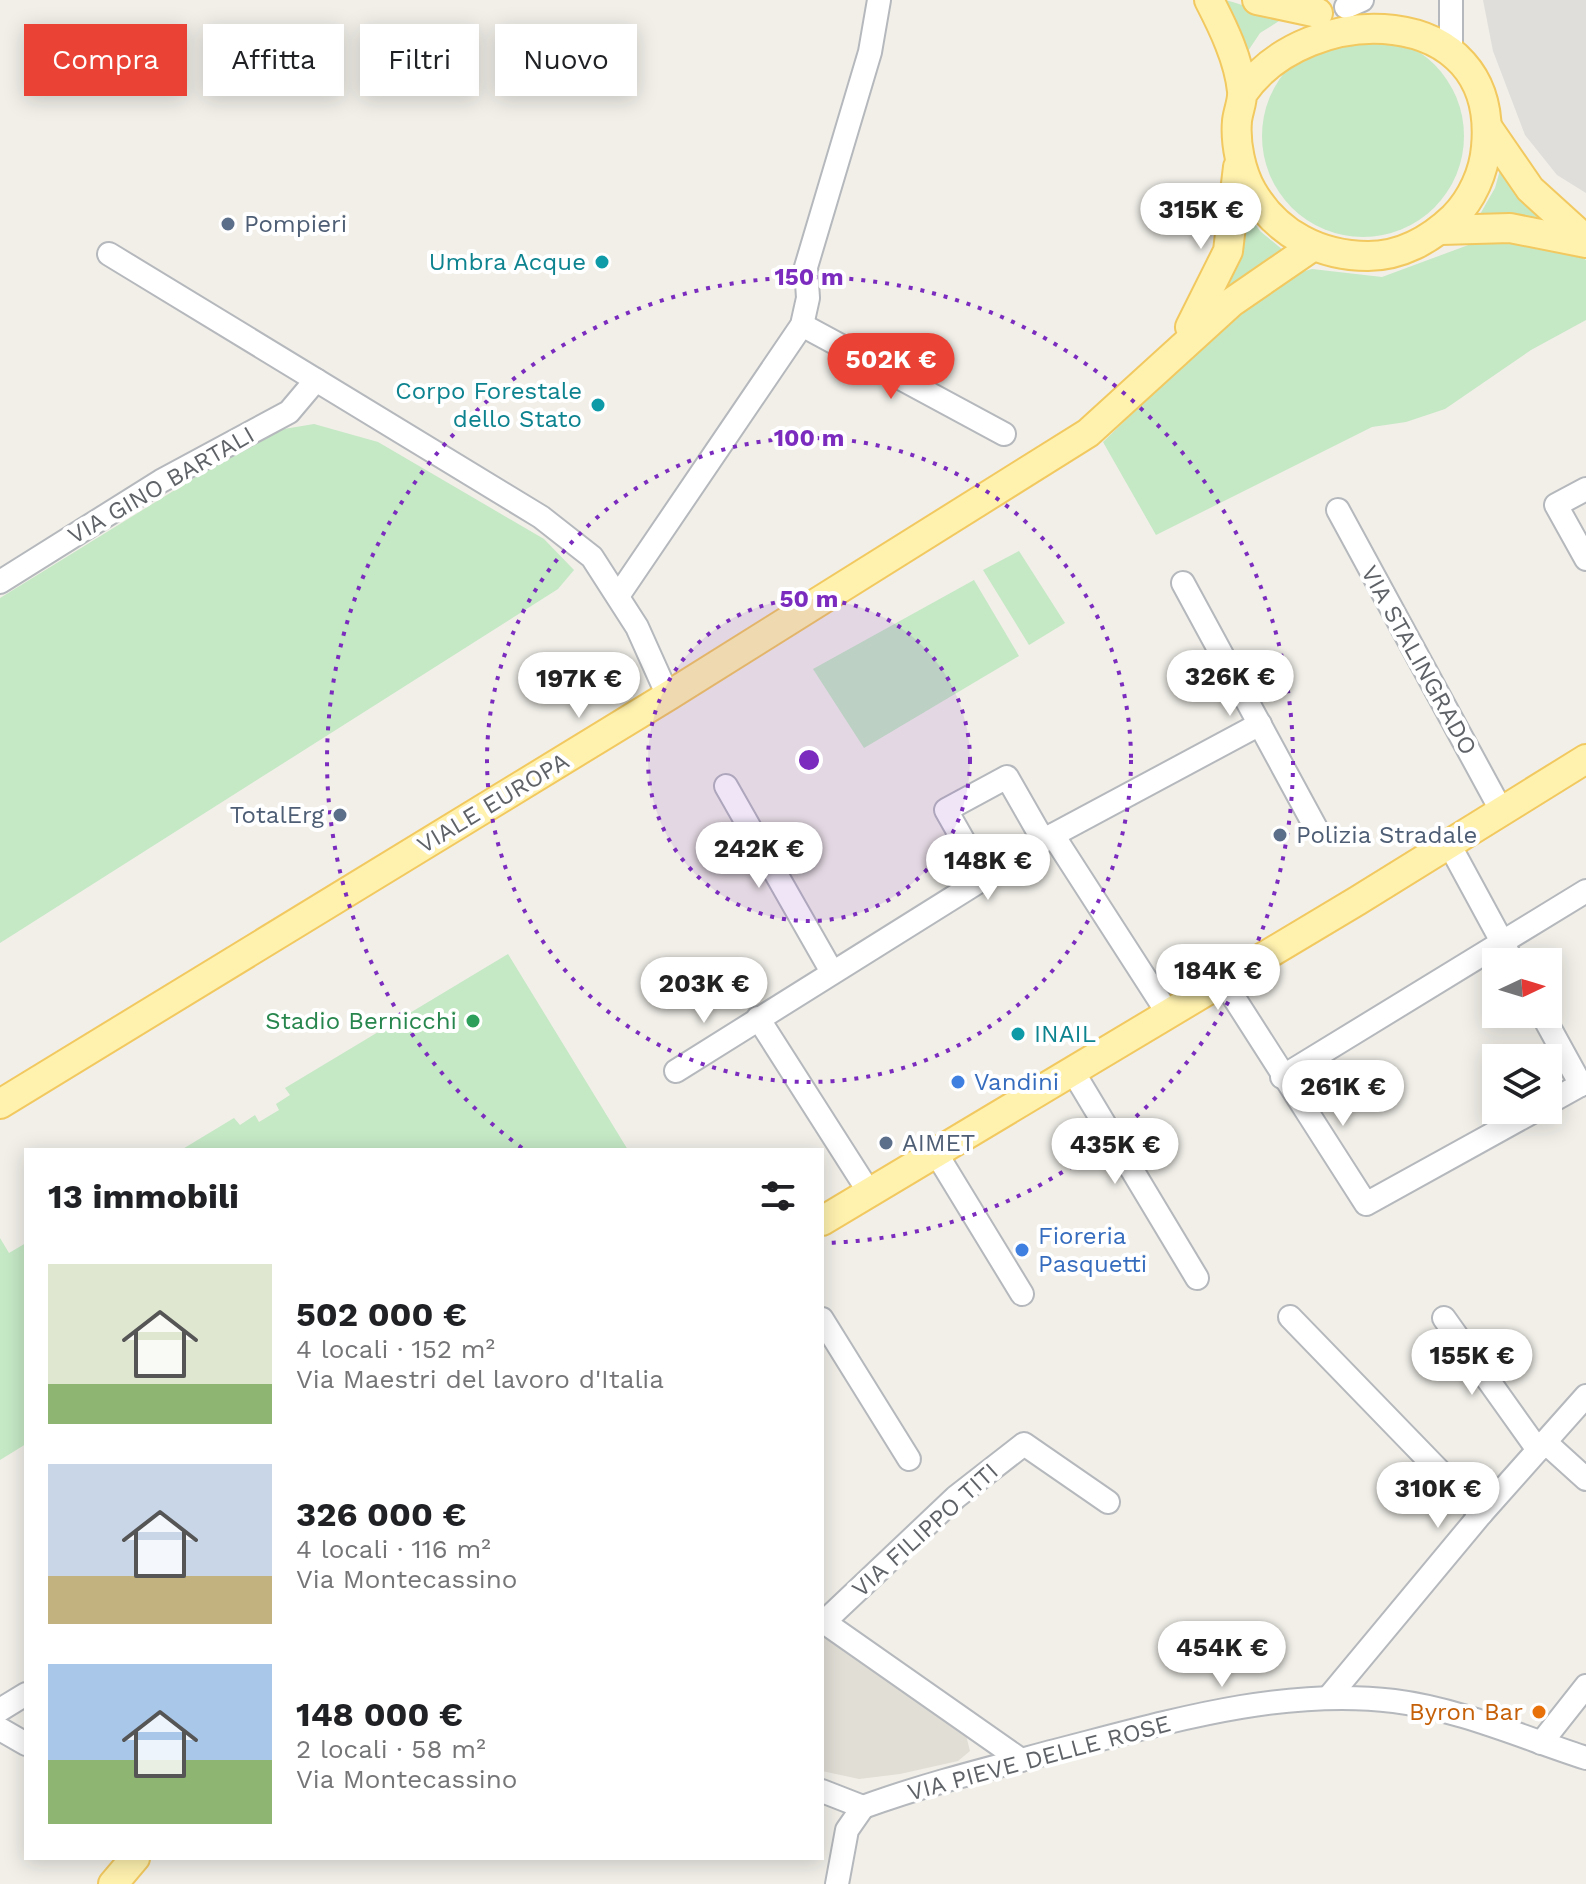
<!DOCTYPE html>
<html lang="it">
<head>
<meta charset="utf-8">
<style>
	:root { --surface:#fff; --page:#f2f2f2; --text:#202124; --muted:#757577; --accent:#ea4335 }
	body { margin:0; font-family:"Work Sans",sans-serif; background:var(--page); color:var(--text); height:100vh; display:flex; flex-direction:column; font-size:30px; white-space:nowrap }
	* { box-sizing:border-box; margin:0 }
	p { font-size:26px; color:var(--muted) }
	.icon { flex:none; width:44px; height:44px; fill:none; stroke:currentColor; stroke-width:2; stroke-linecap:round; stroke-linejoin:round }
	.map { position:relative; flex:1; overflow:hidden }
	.side { position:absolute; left:24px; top:1148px; width:800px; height:712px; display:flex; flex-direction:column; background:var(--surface); border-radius:0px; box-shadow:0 4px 20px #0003 }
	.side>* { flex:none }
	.top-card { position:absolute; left:24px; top:24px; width:800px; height:72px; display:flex; gap:16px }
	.needle { width:52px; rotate:86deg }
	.controls { position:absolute; left:1482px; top:948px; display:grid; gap:16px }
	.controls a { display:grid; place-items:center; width:80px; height:80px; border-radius:0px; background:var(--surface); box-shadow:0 4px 20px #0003; font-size:40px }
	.price { position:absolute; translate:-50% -68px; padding:0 18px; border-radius:28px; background:#fff; color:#222; font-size:26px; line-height:52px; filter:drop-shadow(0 2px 4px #0008) }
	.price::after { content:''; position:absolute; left:50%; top:48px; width:24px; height:18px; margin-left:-12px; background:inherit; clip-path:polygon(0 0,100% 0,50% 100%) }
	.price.current { background:var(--accent); color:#fff }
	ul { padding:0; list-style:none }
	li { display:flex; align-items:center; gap:24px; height:200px; padding:0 24px }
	li span { display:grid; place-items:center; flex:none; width:224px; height:160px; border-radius:0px; color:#555 }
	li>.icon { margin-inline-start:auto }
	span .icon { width:96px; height:96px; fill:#fffc; stroke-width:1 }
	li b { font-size:34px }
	h2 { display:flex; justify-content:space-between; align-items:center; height:96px; padding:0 24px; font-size:34px }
	.tag { padding:0 28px; border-radius:0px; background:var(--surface); box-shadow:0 4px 20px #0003; font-size:28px; line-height:72px }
	.tag.current { background:var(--accent); color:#fff }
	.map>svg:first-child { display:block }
	.industrial { fill:#e0deda }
	.education { fill:#e1ded6 }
	.green { fill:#c5e8c5 }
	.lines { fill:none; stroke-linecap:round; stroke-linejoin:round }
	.minor-casing { stroke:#b5b8bc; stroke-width:26 }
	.major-casing { stroke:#f2c960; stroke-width:32 }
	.minor { stroke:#fff; stroke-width:22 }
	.major { stroke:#fff2af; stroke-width:28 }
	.ring { fill:none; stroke:#7b2cbf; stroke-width:4; stroke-dasharray:4 8 }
	.service-dot { fill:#5c6f8a; stroke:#fff; stroke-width:3 }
	.culture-dot { fill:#0f9aa8; stroke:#fff; stroke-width:3 }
	.leisure-dot { fill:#2e9e5b; stroke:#fff; stroke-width:3 }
	.shop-dot { fill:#3f7fe0; stroke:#fff; stroke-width:3 }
	.food-dot { fill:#e8710a; stroke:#fff; stroke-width:3 }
	.labels { text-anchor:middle; stroke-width:8; stroke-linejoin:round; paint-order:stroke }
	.service-label { font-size:24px; fill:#4e5e75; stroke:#fff; text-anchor:start }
	.culture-label { font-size:24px; fill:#0d838f; stroke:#fff; text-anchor:end }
	.street-label { font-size:24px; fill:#5f6368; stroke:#fff }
	.leisure-label { font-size:24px; fill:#27864d; stroke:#fff; text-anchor:end }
	.shop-label { font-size:24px; fill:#366cbe; stroke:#fff; text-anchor:start }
	.food-label { font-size:24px; fill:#c56008; stroke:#fff; text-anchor:end }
	.centre { fill:#7b2cbf; stroke:#fff; stroke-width:4 }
	.ring-label { font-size:24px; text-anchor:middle; font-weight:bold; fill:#7b2cbf; stroke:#fff; stroke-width:8; stroke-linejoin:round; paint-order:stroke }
</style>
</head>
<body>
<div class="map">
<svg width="1586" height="1884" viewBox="0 0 1586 1884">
	<rect width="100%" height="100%" fill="#f1efe8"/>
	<polygon class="industrial" points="1483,0 1586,0 1586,193 1557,175 1525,135 1493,51"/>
	<polygon class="education" points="822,1633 966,1735 970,1751 958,1761 900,1774 859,1779 822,1771"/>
	<g class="green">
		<path d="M1222,0C1236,0 1264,16 1279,21L1260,33L1248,51L1239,26Z"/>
		<circle cx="1363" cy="136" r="101"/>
		<path d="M1500,170L1560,228C1531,217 1510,210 1479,216L1495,188Z"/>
		<polygon points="1247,213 1260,231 1289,255 1221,295 1242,250"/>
		<polygon points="1490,237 1574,252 1586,260 1586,320 1531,350 1445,409 1406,422 1372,427 1156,535 1103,442 1224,324 1294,274 1312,269 1382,277"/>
		<polygon points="314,424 378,442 544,539 574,570 558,589 0,943 0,598 243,448 284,429"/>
		<polygon points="1019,551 1065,623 1029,645 983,570"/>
		<polygon points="974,580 1019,656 864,748 813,669"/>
		<polygon points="508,954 628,1150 181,1150 234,1118 240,1125 255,1115 259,1122 279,1110 276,1104 290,1095 285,1088"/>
		<polygon points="0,1238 9,1253 26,1243 26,1444 0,1460"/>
	</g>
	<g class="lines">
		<g class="minor-casing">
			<g id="minor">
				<polyline points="1451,0 1451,42"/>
				<polyline points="1346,7 1362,0"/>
				<polyline points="109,254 541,517 592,557 637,627 668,696"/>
				<polyline points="802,325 1004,434"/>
				<polyline points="1586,489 1556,505 1586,559"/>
				<polyline points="1338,510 1501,810"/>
				<polyline points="0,582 161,481 289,412 316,380"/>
				<polyline points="1183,583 1317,830"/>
				<polyline points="618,596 802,325 808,298 806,267 870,52 879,0"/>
				<polyline points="726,786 832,972"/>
				<polyline points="1053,835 1260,724"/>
				<polyline points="1449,844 1513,962"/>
				<polyline points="984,877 946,810 1007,777 1043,840"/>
				<polyline points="1222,979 1366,1204 1536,1110"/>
				<polyline points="1542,1014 1581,1085"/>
				<polyline points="758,1018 869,1192"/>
				<polyline points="1072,1070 1197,1278"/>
				<polyline points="676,1071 1053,835 1167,1012"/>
				<polyline points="1282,1077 1586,891"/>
				<polyline points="1548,1103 1586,1082"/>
				<polyline points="936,1153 1022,1294"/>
				<polyline points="1290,1317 1481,1514"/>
				<polyline points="1444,1318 1538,1450"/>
				<polyline points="822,1319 909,1459"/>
				<polyline points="1545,1442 1586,1479"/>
				<polyline points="1328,1698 1481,1514 1586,1396"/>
				<polyline points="0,1710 26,1694"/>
				<polyline points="0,1729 26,1744"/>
				<polyline points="1541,1743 1586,1686"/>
				<polyline points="1021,1760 824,1622 956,1497 1024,1444 1108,1502"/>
				<path d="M822,1791L863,1807C926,1784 991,1768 1055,1751C1164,1723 1281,1687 1394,1701C1459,1709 1524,1738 1586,1758"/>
				<polyline points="837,1884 847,1830 863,1807"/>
			</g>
		</g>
		<g class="major-casing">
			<g id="major">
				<path d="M1209,0C1223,27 1239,60 1242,91C1243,101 1238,111 1237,121C1235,143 1241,172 1252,191C1277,234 1320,256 1368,256C1401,256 1431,239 1454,217C1472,199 1484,172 1486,147C1500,0 1307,0 1243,93"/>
				<polyline points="1257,0 1318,13"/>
				<polyline points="1488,128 1530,189 1586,240"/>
				<polyline points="1441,230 1510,228 1586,243"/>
				<polyline points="1190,327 1228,251 1238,167"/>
				<polyline points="0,1104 668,696 1088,433 1232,302 1312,247"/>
				<polyline points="822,1221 1357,901 1586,759"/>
				<polyline points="113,1884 135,1858"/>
			</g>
		</g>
		<use href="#minor" class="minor"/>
		<use href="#major" class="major"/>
	</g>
	<circle cx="809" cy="760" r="161" fill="#7b2cbf" fill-opacity=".12"/>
	<g class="ring">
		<circle cx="809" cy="760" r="161"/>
		<circle cx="809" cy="760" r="322"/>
		<path d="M522 1148A483 483 0 1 1 826 1243"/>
	</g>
	<g class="service-dot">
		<circle cx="228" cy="224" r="8"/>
		<circle cx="340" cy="815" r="8"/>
		<circle cx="1280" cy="835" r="8"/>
		<circle cx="886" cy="1143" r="8"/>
	</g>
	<g class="culture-dot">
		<circle cx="602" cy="262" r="8"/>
		<circle cx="598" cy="405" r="8"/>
		<circle cx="1018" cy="1034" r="8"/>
	</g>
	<circle class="leisure-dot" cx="473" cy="1021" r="8"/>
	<g class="shop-dot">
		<circle cx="958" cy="1082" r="8"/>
		<circle cx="1022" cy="1250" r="8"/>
	</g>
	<circle class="food-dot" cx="1539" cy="1712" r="8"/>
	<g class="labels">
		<g class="service-label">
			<text x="244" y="232">Pompieri</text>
			<text x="324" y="823" text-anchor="end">TotalErg</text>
			<text x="1296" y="843">Polizia Stradale</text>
			<text x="902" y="1151">AIMET</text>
		</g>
		<g class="culture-label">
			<text x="586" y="270">Umbra Acque</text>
			<text x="582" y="399">Corpo Forestale<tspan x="582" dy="28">dello Stato</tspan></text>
			<text x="1034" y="1042" text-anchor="start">INAIL</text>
		</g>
		<g class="street-label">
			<text transform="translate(161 485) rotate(-30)" y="8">VIA GINO BARTALI</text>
			<text transform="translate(1419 660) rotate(61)" y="8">VIA STALINGRADO</text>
			<text transform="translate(493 803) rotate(-31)" y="8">VIALE EUROPA</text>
			<text transform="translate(925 1530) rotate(-42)" y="8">VIA FILIPPO TITI</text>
			<text transform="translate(1039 1758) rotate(-15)" y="8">VIA PIEVE DELLE ROSE</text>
		</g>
		<g class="leisure-label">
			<text x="457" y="1029">Stadio Bernicchi</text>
		</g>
		<g class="shop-label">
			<text x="974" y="1090">Vandini</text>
			<text x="1038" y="1244">Fioreria<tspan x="1038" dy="28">Pasquetti</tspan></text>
		</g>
		<g class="food-label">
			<text x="1523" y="1720">Byron Bar</text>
		</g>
	</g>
	<circle cx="809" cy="760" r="12" class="centre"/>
	<g class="ring-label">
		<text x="809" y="285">150 m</text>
		<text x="809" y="446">100 m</text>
		<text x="809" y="607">50 m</text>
	</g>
</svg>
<div class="controls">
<a><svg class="needle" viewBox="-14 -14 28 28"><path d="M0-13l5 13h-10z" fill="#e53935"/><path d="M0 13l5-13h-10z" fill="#757577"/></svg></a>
<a><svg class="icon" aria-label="layers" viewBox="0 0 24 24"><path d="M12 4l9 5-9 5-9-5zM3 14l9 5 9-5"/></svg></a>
</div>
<b class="price" style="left:1201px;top:251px">315K €</b>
<b class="price current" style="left:891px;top:401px">502K €</b>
<b class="price" style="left:1230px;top:718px">326K €</b>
<b class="price" style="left:579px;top:720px">197K €</b>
<b class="price" style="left:759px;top:890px">242K €</b>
<b class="price" style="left:988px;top:902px">148K €</b>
<b class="price" style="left:1218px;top:1012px">184K €</b>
<b class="price" style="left:704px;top:1025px">203K €</b>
<b class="price" style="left:1343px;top:1128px">261K €</b>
<b class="price" style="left:1115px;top:1186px">435K €</b>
<b class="price" style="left:1472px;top:1397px">155K €</b>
<b class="price" style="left:1438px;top:1530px">310K €</b>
<b class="price" style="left:1222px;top:1689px">454K €</b>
<div class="top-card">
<a class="tag current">Compra</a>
<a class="tag">Affitta</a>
<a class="tag">Filtri</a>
<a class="tag">Nuovo</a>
</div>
<section class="side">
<h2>13 immobili<svg class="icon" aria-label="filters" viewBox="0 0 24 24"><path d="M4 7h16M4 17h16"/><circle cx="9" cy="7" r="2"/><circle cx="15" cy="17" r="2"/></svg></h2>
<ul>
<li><span style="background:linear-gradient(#dfe7d0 75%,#8fb573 0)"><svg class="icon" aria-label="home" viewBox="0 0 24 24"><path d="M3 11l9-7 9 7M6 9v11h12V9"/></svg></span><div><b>502 000 €</b><p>4 locali · 152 m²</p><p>Via Maestri del lavoro d'Italia</p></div></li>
<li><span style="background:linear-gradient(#c9d6e8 70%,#c2b280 0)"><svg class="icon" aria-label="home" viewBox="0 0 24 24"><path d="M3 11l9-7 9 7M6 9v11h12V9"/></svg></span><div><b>326 000 €</b><p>4 locali · 116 m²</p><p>Via Montecassino</p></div></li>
<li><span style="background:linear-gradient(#a9c7e8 60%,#8fb573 0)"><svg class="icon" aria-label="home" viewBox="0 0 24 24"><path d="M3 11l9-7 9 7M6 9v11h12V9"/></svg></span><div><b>148 000 €</b><p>2 locali · 58 m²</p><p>Via Montecassino</p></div></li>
</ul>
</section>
</div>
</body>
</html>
